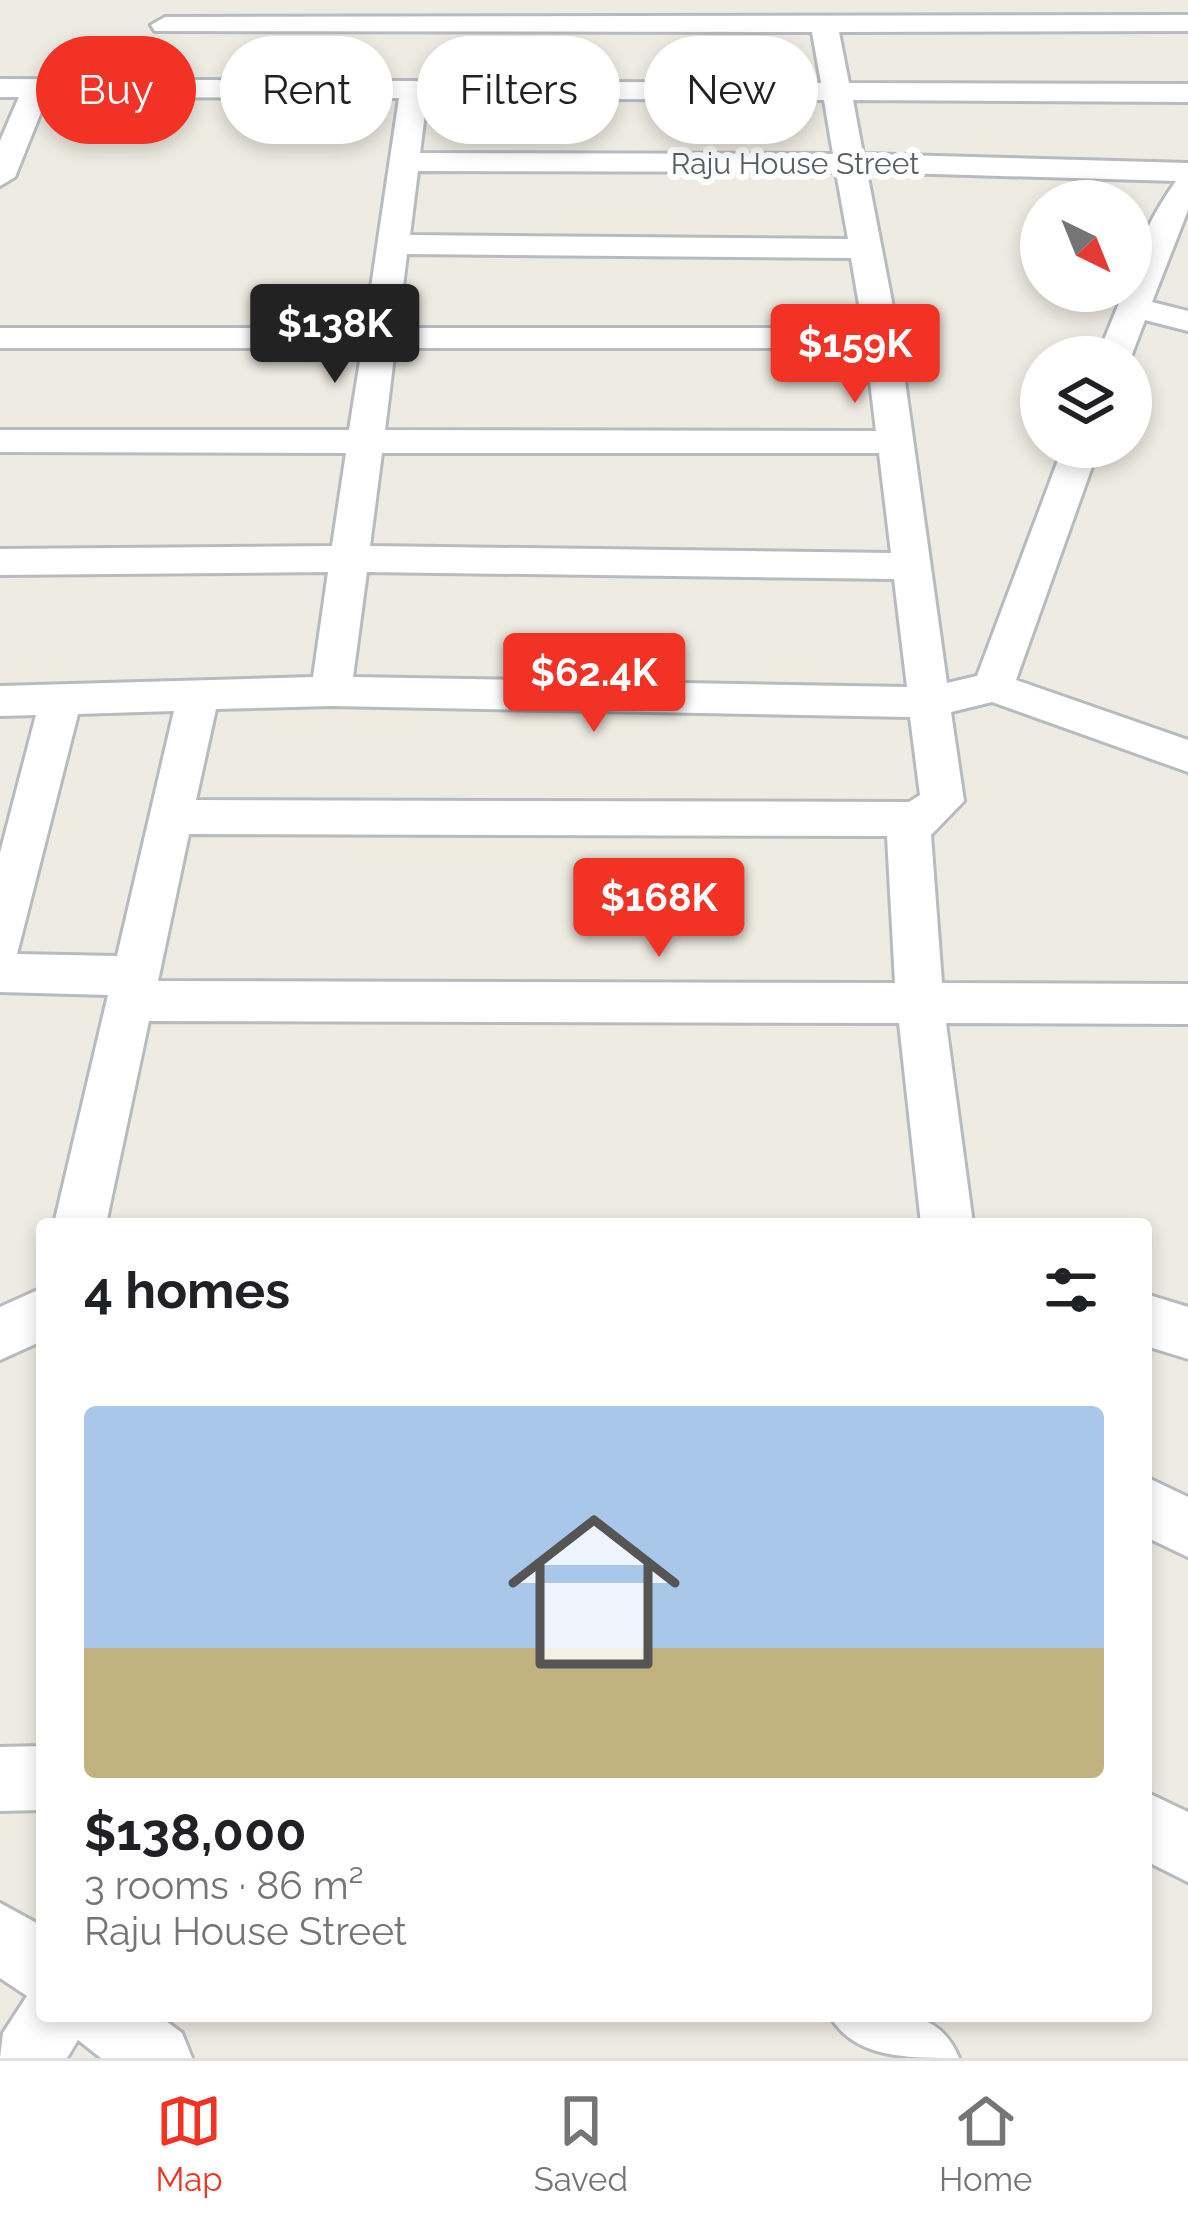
<!DOCTYPE html>
<html lang="en">
<head>
<meta charset="utf-8">
<style>
	:root { --surface:#fff; --page:#f2f2f2; --text:#202124; --muted:#757577; --line:#e0e0e0; --accent:#f23224 }
	body { margin:0; font-family:Raleway,sans-serif; background:var(--page); color:var(--text); height:100vh; display:flex; flex-direction:column; font-size:45px; white-space:nowrap }
	* { box-sizing:border-box; margin:0 }
	p { font-size:39px; color:var(--muted) }
	.icon { flex:none; width:66px; height:66px; fill:none; stroke:currentColor; stroke-width:2; stroke-linecap:round; stroke-linejoin:round }
	.map { position:relative; flex:1; overflow:hidden }
	.details { position:absolute; left:36px; top:1218px; width:1116px; height:804px; display:flex; flex-direction:column; background:var(--surface); border-radius:12px; box-shadow:0 6px 18px #0003 }
	.details>* { flex:none }
	.top-card { position:absolute; left:36px; top:36px; width:1116px; height:108px; display:flex; gap:24px }
	.needle { width:78px; rotate:137deg }
	.controls { position:absolute; left:1020px; top:180px; display:grid; gap:24px }
	.controls a { display:grid; place-items:center; width:132px; height:132px; border-radius:50%; background:var(--surface); box-shadow:0 6px 18px #0003; font-size:60px }
	.price { position:absolute; translate:-50% -102px; padding:0 27px; border-radius:12px; background:var(--accent); color:#fff; font-size:39px; line-height:78px; filter:drop-shadow(0 3px 6px #0008) }
	.price::after { content:''; position:absolute; left:50%; top:72px; width:36px; height:27px; margin-left:-18px; background:inherit; clip-path:polygon(0 0,100% 0,50% 100%) }
	.price.current { background:#222; color:#fff }
	ul { padding:0; list-style:none }
	li { display:grid; align-content:center; gap:24px; height:636px; padding:0 48px }
	li+li { border-top:3px solid var(--line) }
	li span { display:grid; place-items:center; height:372px; border-radius:12px; color:#555 }
	li>.icon { margin-inline-start:auto }
	span .icon { width:216px; height:216px; fill:#fffc; stroke-width:1 }
	li b { font-size:51px }
	h2 { display:flex; justify-content:space-between; align-items:center; height:144px; padding:0 48px; font-size:51px }
	.tag { padding:0 42px; border-radius:54px; background:var(--surface); box-shadow:0 6px 18px #0003; font-size:42px; line-height:108px }
	.tag.current { background:var(--accent); color:#fff }
	.tabs { display:flex; justify-content:space-around; align-items:center; height:168px; border-top:3px solid var(--line); background:var(--surface); font-size:33px; color:var(--muted) }
	.tabs a { display:grid; justify-items:center; gap:6px }
	.tabs .current { color:var(--accent) }
	.map>svg:first-child { display:block }
	.lines { fill:none; stroke-linecap:round; stroke-linejoin:round }
	.street-casing { stroke:#b7babf; stroke-width:6 }
	.street { fill:#fff; fill-rule:evenodd }
	.labels { text-anchor:middle; stroke-width:12; stroke-linejoin:round; paint-order:stroke }
	.far-street-label { font-size:30px; fill:#5a5f64; stroke:#fff }
</style>
</head>
<body>
<div class="map">
<svg width="1188" height="2058" viewBox="0 0 1188 2058">
	<rect width="100%" height="100%" fill="#eeebe2"/>
	<g class="lines">
		<g class="street-casing">
			<g id="street">
				<path d="M1188,15V31L839,32L849,83L1188,84V102L853,100L863,154L1188,163V210L1152,302L1188,311V331L1145,320L1131,357H1097L1124,291H1131C1131,254 1155,210 1176,181L867,172L899,338L947,683L977,676L1063,447H1099L1016,680L1188,740V772L992,702L951,712L964,801L931,835L942,983L1188,984V1024L946,1023L973,1224H921L899,1023L149,1021L106,1224H54L108,995L0,992V853L36,715L0,716V686L313,677L328,572L0,575V549L332,546L346,453L0,452V430H349L362,348H0V328H365L399,98L47,97L15,177L0,186V141L19,97H0V79L821,83L812,32L155,31L151,25L165,17ZM427,98L824,100L833,154L420,153ZM418,171L836,172L848,239L410,235ZM407,254L851,258L863,328H398ZM395,348H866L876,431L385,430ZM382,453H879L891,553L370,546ZM367,572L894,579L907,687L353,677ZM331,706L910,717L920,795L909,802L196,800L216,709ZM174,711L117,956L17,954L78,714ZM189,834L887,836L895,983L158,981Z"/>
				<polygon points="42,1288 42,1341 0,1360 0,1307"/>
				<polygon points="1146,1294 1188,1307 1188,1359 1146,1346"/>
				<polygon points="1146,1477 1188,1497 1188,1557 1146,1537"/>
				<polygon points="42,1746 42,1810 0,1811 0,1747"/>
				<polygon points="1146,1792 1188,1812 1188,1882 1146,1861"/>
				<polygon points="0,1903 42,1926 42,2016 159,2016 182,2033 192,2058 101,2058 78,2040 67,2058 0,2058 3,2033 27,1996 0,1978"/>
				<path d="M830,2016C883,2016 935,2000 959,2058C905,2058 854,2058 830,2016Z"/>
			</g>
		</g>
		<use href="#street" class="street"/>
	</g>
	<g class="labels">
		<g class="far-street-label">
			<text x="795" y="174">Raju House Street</text>
		</g>
	</g>
</svg>
<div class="controls">
<a><svg class="needle" viewBox="-14 -14 28 28"><path d="M0-13l5 13h-10z" fill="#e53935"/><path d="M0 13l5-13h-10z" fill="#757577"/></svg></a>
<a><svg class="icon" aria-label="layers" viewBox="0 0 24 24"><path d="M12 4l9 5-9 5-9-5zM3 14l9 5 9-5"/></svg></a>
</div>
<b class="price current" style="left:335px;top:386px">$138K</b>
<b class="price" style="left:855px;top:406px">$159K</b>
<b class="price" style="left:594px;top:735px">$62.4K</b>
<b class="price" style="left:659px;top:960px">$168K</b>
<div class="top-card">
<a class="tag current">Buy</a>
<a class="tag">Rent</a>
<a class="tag">Filters</a>
<a class="tag">New</a>
</div>
<section class="details">
<h2>4 homes<svg class="icon" aria-label="filters" viewBox="0 0 24 24"><path d="M4 7h16M4 17h16"/><circle cx="9" cy="7" r="2"/><circle cx="15" cy="17" r="2"/></svg></h2>
<ul>
<li><span style="background:linear-gradient(#a9c7e8 65%,#c2b280 0)"><svg class="icon" aria-label="home" viewBox="0 0 24 24"><path d="M3 11l9-7 9 7M6 9v11h12V9"/></svg></span><div><b>$138,000</b><p>3 rooms · 86 m²</p><p>Raju House Street</p></div></li>
</ul>
</section>
</div>
<nav class="tabs">
<a class="current"><svg class="icon" aria-label="map" viewBox="0 0 24 24"><path d="M3 6l6-2 6 2 6-2v14l-6 2-6-2-6 2zM9 4v14M15 6v14"/></svg>Map</a>
<a><svg class="icon" aria-label="saved" viewBox="0 0 24 24"><path d="M7 4h10v16l-5-4-5 4z"/></svg>Saved</a>
<a><svg class="icon" aria-label="home" viewBox="0 0 24 24"><path d="M3 11l9-7 9 7M6 9v11h12V9"/></svg>Home</a>
</nav>
</body>
</html>
